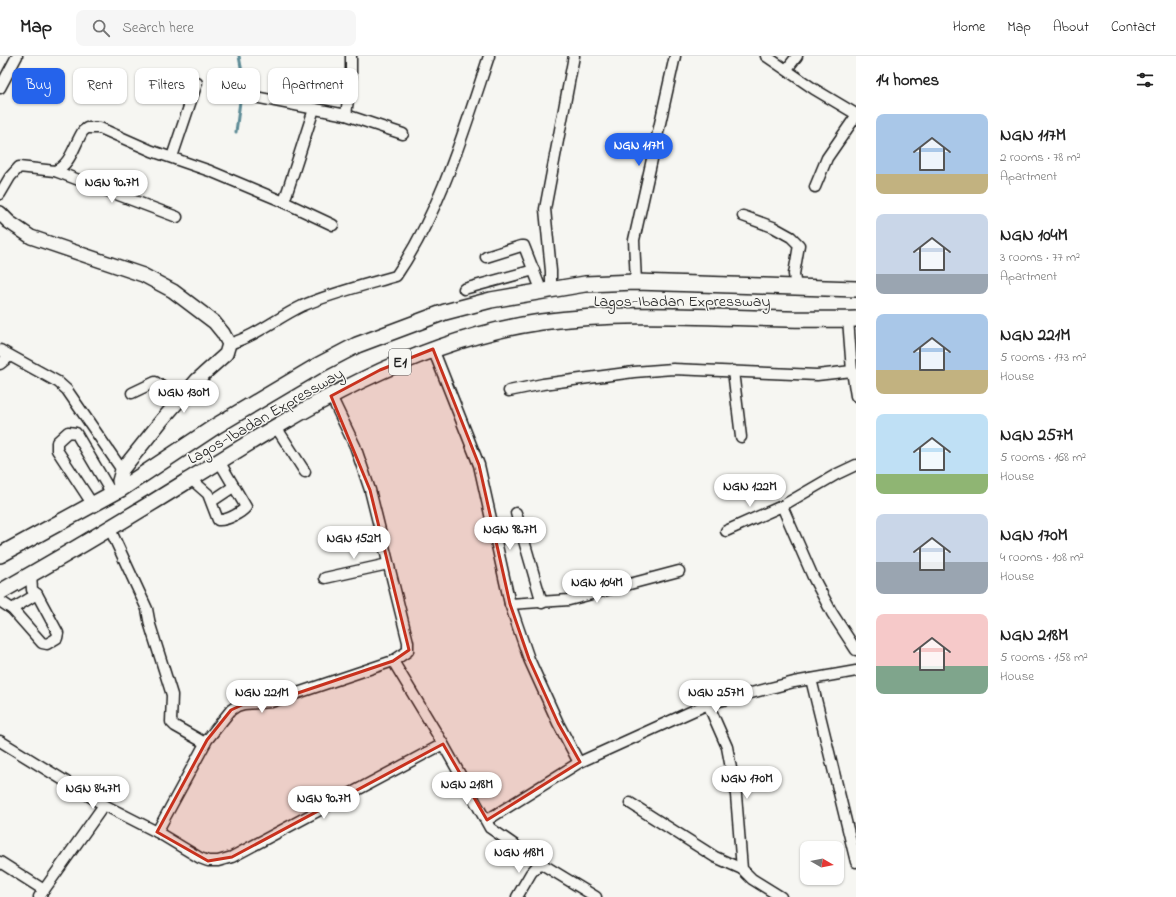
<!DOCTYPE html>
<html lang="en">
<head>
<meta charset="utf-8">
<style>
	:root { --surface:#fff; --page:#f6f6f6; --text:#222; --muted:#767676; --line:#e0e0e0; --accent:#2563eb }
	body { margin:0; font-family:"Indie Flower",sans-serif; background:var(--page); color:var(--text); height:100vh; display:flex; flex-direction:column; font-size:15px; white-space:nowrap }
	* { box-sizing:border-box; margin:0 }
	p { font-size:13px; color:var(--muted) }
	.icon { flex:none; width:22px; height:22px; fill:none; stroke:currentColor; stroke-width:2; stroke-linecap:round; stroke-linejoin:round }
	.map { position:relative; flex:1; overflow:hidden }
	.panel { display:flex; flex-direction:column; background:var(--surface); width:320px }
	.panel>* { flex:none }
	.top-card { position:absolute; left:12px; top:12px; width:380px; height:36px; display:flex; gap:8px }
	.needle { width:26px; rotate:99deg }
	.buttons { position:absolute; left:800px; top:785px; display:grid; gap:8px }
	.buttons a { display:grid; place-items:center; width:44px; height:44px; border-radius:8px; background:var(--surface); box-shadow:0 1px 3px #0004; font-size:20px }
	.price { position:absolute; translate:-50% -34px; padding:0 9px; border-radius:14px; background:#fff; color:#222; font-size:13px; line-height:26px; filter:drop-shadow(0 1px 2px #0008) }
	.price::after { content:''; position:absolute; left:50%; top:24px; width:12px; height:9px; margin-left:-6px; background:inherit; clip-path:polygon(0 0,100% 0,50% 100%) }
	.price.on { background:var(--accent); color:#fff }
	ul { padding:0; list-style:none }
	li { display:flex; align-items:center; gap:12px; height:100px; padding:0 20px }
	li span { display:grid; place-items:center; flex:none; width:112px; height:80px; border-radius:8px; color:#555 }
	li>.icon { margin-inline-start:auto }
	span .icon { width:48px; height:48px; fill:#fffc; stroke-width:1 }
	li b { font-size:17px }
	h2 { display:flex; justify-content:space-between; align-items:center; height:48px; padding:0 20px; font-size:17px }
	.tag { padding:0 14px; border-radius:8px; background:var(--surface); box-shadow:0 1px 3px #0004; font-size:14px; line-height:36px }
	.tag.on { background:var(--accent); color:#fff }
	header { display:flex; align-items:center; gap:24px; box-sizing:border-box; height:56px; padding:0 20px; background:var(--surface); border-bottom:1px solid var(--line) }
	header strong { font-size:19px }
	nav { display:flex; gap:22px; margin-inline-start:auto; font-size:14px }
	.search { width:280px; height:36px; background:var(--page); display:flex; align-items:center; gap:10px; box-sizing:border-box; padding:0 14px; border-radius:8px; color:var(--muted); font-size:15px }
	main { display:flex; flex:1; min-height:0 }
	.map>svg:first-child { display:block }
	.lines { fill:none; stroke-linecap:round; stroke-linejoin:round }
	.stream { stroke:#5d8b96; stroke-width:3 }
	.minor-casing { stroke:#1c1c1c; stroke-width:13 }
	.major-casing { stroke:#1c1c1c; stroke-width:16 }
	.highway-casing { stroke:#1c1c1c; stroke-width:18 }
	.minor { stroke:#f6f6f2; stroke-width:10 }
	.major { stroke:#f6f6f2; stroke-width:13 }
	.highway { stroke:#f6f6f2; stroke-width:15 }
	.marked { fill:#c8321e; fill-opacity:0.2; stroke:#c8321e; stroke-width:3; stroke-linejoin:round }
	.labels { text-anchor:middle; stroke-width:3; stroke-linejoin:round; paint-order:stroke }
	.shield { fill:#f6f6f2; stroke:#5d5d5c; stroke-width:1 }
	.shield-label { font-size:15px; font-weight:bold; fill:#1c1c1c }
	.street-label { font-size:16px; fill:#1c1c1c; stroke:#f6f6f2 }
</style>
</head>
<body>
<header>
<strong>Map</strong>
<div class="search"><svg class="icon" aria-label="search" viewBox="0 0 24 24"><circle cx="10" cy="10" r="6"/><path d="M15 15l6 6"/></svg>Search here</div>
<nav><a>Home</a><a>Map</a><a>About</a><a>Contact</a></nav>
</header>
<main>
<div class="map">
<svg width="856" height="841" viewBox="0 0 856 841">
	<rect width="100%" height="100%" fill="#f6f6f2"/>
	<filter id="ink" filterUnits="userSpaceOnUse"><feTurbulence type="fractalNoise" baseFrequency=".025" numOctaves="2"/><feDisplacementMap in="SourceGraphic" scale="8" xChannelSelector="R" yChannelSelector="G"/><feConvolveMatrix kernelMatrix="1 2 1 2 8 2 1 2 1" color-interpolation-filters="sRGB"/></filter>
	<g filter="url(#ink)">
		<g class="lines">
			<polyline class="stream" points="236,76 243,22 239,0"/>
			<g class="minor-casing">
				<g id="minor">
					<polyline points="766,0 814,33 856,58"/>
					<polyline points="787,13 797,0"/>
					<polyline points="0,32 17,0"/>
					<polyline points="255,41 346,59 403,78"/>
					<polyline points="346,59 351,20 351,0"/>
					<polyline points="172,101 197,27"/>
					<path d="M55,115C71,108 74,89 83,75L87,72H100L152,95L210,115L284,146L333,169"/>
					<polyline points="815,131 827,102 856,60"/>
					<polyline points="0,138 10,121 19,111 55,115 177,161"/>
					<polyline points="284,146 314,53"/>
					<polyline points="743,160 773,171 791,181 799,189 794,218 796,232"/>
					<polyline points="486,201 521,190 524,190 542,236"/>
					<polyline points="636,226 634,184 675,0"/>
					<polyline points="464,233 534,214"/>
					<polyline points="551,234 551,215 545,153 574,0"/>
					<polyline points="848,263 852,315 856,340"/>
					<path d="M229,288C256,280 277,262 302,250C332,237 365,229 396,220C441,154 464,75 489,0"/>
					<polyline points="433,293 479,409 510,548 529,603 558,667 577,703 580,706"/>
					<polyline points="0,294 58,326 67,334 122,414"/>
					<polyline points="0,308 10,300"/>
					<polyline points="733,315 741,381"/>
					<polyline points="509,335 543,328 634,316 673,313 817,319 852,315"/>
					<polyline points="132,337 155,326 180,343"/>
					<polyline points="276,371 305,416"/>
					<path d="M191,423L208,438L218,464C226,465 241,457 246,451L219,405"/>
					<polyline points="212,445 233,431"/>
					<polyline points="93,449 57,394 57,386 68,376 76,377 112,438"/>
					<polyline points="782,450 813,521 832,557 856,594"/>
					<polyline points="516,457 542,547"/>
					<polyline points="110,473 147,553 150,569 172,639 171,666 175,670 205,687"/>
					<polyline points="726,475 782,450 837,418 856,409"/>
					<polyline points="325,522 388,508"/>
					<polyline points="0,545 12,553 42,587 47,588 57,582 58,577 37,538 32,534 31,518"/>
					<polyline points="510,548 569,544 679,515"/>
					<polyline points="12,553 37,538"/>
					<polyline points="393,605 443,688 490,772 545,810 596,841"/>
					<polyline points="811,623 856,806"/>
					<polyline points="708,648 727,691 736,739 742,813 752,823 781,841"/>
					<polyline points="0,685 104,749 157,776 200,802 208,805 218,805 232,801 443,688"/>
					<polyline points="630,747 715,801 742,813"/>
					<polyline points="487,764 580,706 708,648 794,626 856,615"/>
					<polyline points="157,776 207,684 231,654 237,650 244,648 271,646 393,605 408,595 408,586 370,434 355,390 331,340"/>
					<polyline points="0,806 44,834"/>
					<polyline points="39,841 104,749"/>
					<polyline points="517,841 531,817 540,807"/>
				</g>
			</g>
			<g class="major-casing">
				<polyline id="major" points="0,157 9,166 31,181 143,219 173,235 214,266 223,277 229,288 226,298 197,324 162,364 122,414 119,425 121,433"/>
			</g>
			<g class="highway-casing">
				<g id="highway">
					<polyline points="0,499 121,433 216,370 317,310 357,289 445,256 491,244 585,228 636,226 856,233"/>
					<path d="M0,536C62,501 123,465 184,427C295,358 409,285 541,266C646,252 751,266 856,263"/>
				</g>
			</g>
			<use href="#minor" class="minor"/>
			<use href="#major" class="major"/>
			<use href="#highway" class="highway"/>
		</g>
	</g>
	<path class="marked" d="M433,293L479,409L510,548L529,603L558,667L580,706L487,764L443,688L232,801L208,805L157,776L207,684L231,654L244,648L271,646L393,605L409,594L370,434L331,340L380,314Z"/>
	<g class="labels">
		<rect class="shield" x="389" y="293" width="22" height="26" rx="3"/>
		<g class="shield-label">
			<text x="400" y="311">E1</text>
		</g>
		<g class="street-label">
			<text x="682" y="250">Lagos-Ibadan Expressway</text>
			<text transform="translate(265 359) rotate(-30)" y="6">Lagos-Ibadan Expressway</text>
		</g>
	</g>
</svg>
<div class="buttons">
<a><svg class="needle" viewBox="-14 -14 28 28"><path d="M0-13l5 13h-10z" fill="#e53935"/><path d="M0 13l5-13h-10z" fill="#767676"/></svg></a>
</div>
<b class="price on" style="left:639px;top:111px">NGN 117M</b>
<b class="price" style="left:112px;top:148px">NGN 90.7M</b>
<b class="price" style="left:184px;top:358px">NGN 130M</b>
<b class="price" style="left:750px;top:452px">NGN 122M</b>
<b class="price" style="left:510px;top:495px">NGN 98.7M</b>
<b class="price" style="left:354px;top:504px">NGN 152M</b>
<b class="price" style="left:597px;top:548px">NGN 104M</b>
<b class="price" style="left:262px;top:658px">NGN 221M</b>
<b class="price" style="left:716px;top:658px">NGN 257M</b>
<b class="price" style="left:747px;top:744px">NGN 170M</b>
<b class="price" style="left:467px;top:750px">NGN 218M</b>
<b class="price" style="left:93px;top:754px">NGN 84.7M</b>
<b class="price" style="left:324px;top:764px">NGN 90.7M</b>
<b class="price" style="left:519px;top:818px">NGN 118M</b>
<div class="top-card">
<a class="tag on">Buy</a>
<a class="tag">Rent</a>
<a class="tag">Filters</a>
<a class="tag">New</a>
<a class="tag">Apartment</a>
</div>
</div>
<section class="panel">
<h2>14 homes<svg class="icon" aria-label="filters" viewBox="0 0 24 24"><path d="M4 7h16M4 17h16"/><circle cx="9" cy="7" r="2"/><circle cx="15" cy="17" r="2"/></svg></h2>
<ul>
<li><span style="background:linear-gradient(#a9c7e8 75%,#c2b280 0)"><svg class="icon" aria-label="home" viewBox="0 0 24 24"><path d="M3 11l9-7 9 7M6 9v11h12V9"/></svg></span><div><b>NGN 117M</b><p>2 rooms · 78 m²</p><p>Apartment</p></div></li>
<li><span style="background:linear-gradient(#c9d6e8 75%,#9aa5b1 0)"><svg class="icon" aria-label="home" viewBox="0 0 24 24"><path d="M3 11l9-7 9 7M6 9v11h12V9"/></svg></span><div><b>NGN 104M</b><p>3 rooms · 77 m²</p><p>Apartment</p></div></li>
<li><span style="background:linear-gradient(#a9c7e8 70%,#c2b280 0)"><svg class="icon" aria-label="home" viewBox="0 0 24 24"><path d="M3 11l9-7 9 7M6 9v11h12V9"/></svg></span><div><b>NGN 221M</b><p>5 rooms · 173 m²</p><p>House</p></div></li>
<li><span style="background:linear-gradient(#bfe0f5 75%,#8fb573 0)"><svg class="icon" aria-label="home" viewBox="0 0 24 24"><path d="M3 11l9-7 9 7M6 9v11h12V9"/></svg></span><div><b>NGN 257M</b><p>5 rooms · 168 m²</p><p>House</p></div></li>
<li><span style="background:linear-gradient(#c9d6e8 60%,#9aa5b1 0)"><svg class="icon" aria-label="home" viewBox="0 0 24 24"><path d="M3 11l9-7 9 7M6 9v11h12V9"/></svg></span><div><b>NGN 170M</b><p>4 rooms · 108 m²</p><p>House</p></div></li>
<li><span style="background:linear-gradient(#f6c9c9 65%,#7fa58c 0)"><svg class="icon" aria-label="home" viewBox="0 0 24 24"><path d="M3 11l9-7 9 7M6 9v11h12V9"/></svg></span><div><b>NGN 218M</b><p>5 rooms · 158 m²</p><p>House</p></div></li>
</ul>
</section>
</main>
</body>
</html>
